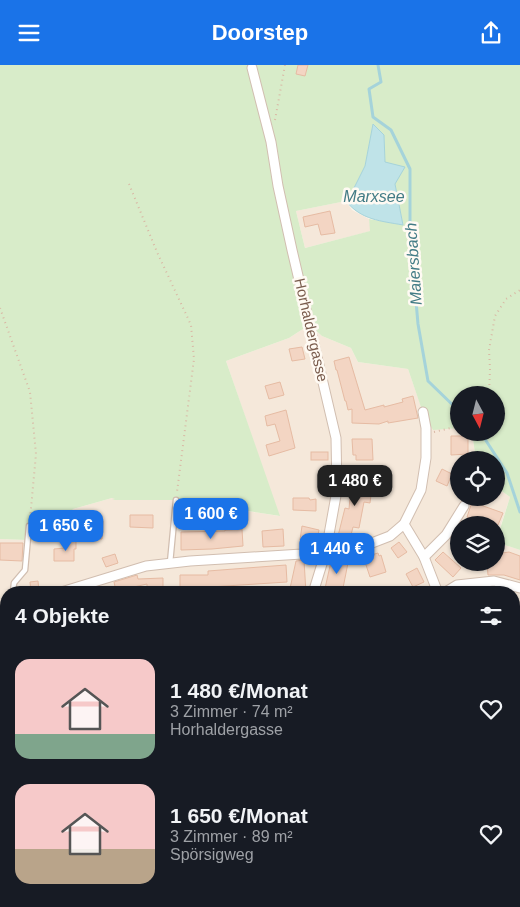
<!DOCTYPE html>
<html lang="de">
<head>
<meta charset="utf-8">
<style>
	:root { --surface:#171b24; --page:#20242c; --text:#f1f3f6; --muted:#9ea1a6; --accent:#1a73e8 }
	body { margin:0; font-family:Helvetica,sans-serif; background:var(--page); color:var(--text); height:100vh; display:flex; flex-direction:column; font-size:19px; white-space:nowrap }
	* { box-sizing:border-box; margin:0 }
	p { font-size:16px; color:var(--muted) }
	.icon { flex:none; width:28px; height:28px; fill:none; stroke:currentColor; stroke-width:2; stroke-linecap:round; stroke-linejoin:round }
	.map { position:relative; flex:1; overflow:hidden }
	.sheet { position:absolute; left:0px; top:521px; width:520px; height:321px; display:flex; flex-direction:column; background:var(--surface); border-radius:20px 20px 0 0; box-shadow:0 1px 4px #0004 }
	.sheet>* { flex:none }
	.needle { width:32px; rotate:173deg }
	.fabs { position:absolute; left:450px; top:321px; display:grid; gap:10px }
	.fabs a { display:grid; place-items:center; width:55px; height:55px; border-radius:50%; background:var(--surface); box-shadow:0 1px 4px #0004; font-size:25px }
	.price { position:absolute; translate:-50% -42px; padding:0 11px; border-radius:10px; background:var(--accent); color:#fff; font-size:16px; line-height:32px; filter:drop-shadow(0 1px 2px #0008) }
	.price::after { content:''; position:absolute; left:50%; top:30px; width:15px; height:11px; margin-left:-8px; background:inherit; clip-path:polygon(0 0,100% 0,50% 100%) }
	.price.selected { background:#222; color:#fff }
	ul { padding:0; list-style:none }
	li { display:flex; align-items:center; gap:15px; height:125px; padding:0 15px }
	li span { display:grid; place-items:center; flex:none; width:140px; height:100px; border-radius:15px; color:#555 }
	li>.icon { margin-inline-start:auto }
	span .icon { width:60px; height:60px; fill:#fffc; stroke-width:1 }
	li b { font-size:21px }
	h2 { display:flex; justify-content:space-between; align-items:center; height:60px; padding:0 15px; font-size:21px }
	header { display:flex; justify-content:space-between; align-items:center; height:65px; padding:0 15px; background:var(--accent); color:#fff; font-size:22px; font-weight:700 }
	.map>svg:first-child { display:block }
	.residential { fill:#f5e8da }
	.green { fill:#d8ecc9; fill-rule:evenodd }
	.water { fill:#bfe3e8; stroke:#a5d3da }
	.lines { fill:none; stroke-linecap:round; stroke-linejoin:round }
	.stream { stroke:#a5d3da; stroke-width:3 }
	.building { fill:#f3d5c3; stroke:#e6bba3 }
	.lane-casing { stroke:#d1beb0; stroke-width:7 }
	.street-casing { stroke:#d1beb0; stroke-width:11 }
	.secondary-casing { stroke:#d6c0b0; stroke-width:14 }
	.path { stroke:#d9b8a5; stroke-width:2; stroke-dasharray:1 4; stroke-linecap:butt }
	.lane { stroke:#fff; stroke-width:4.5 }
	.street { stroke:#fff; stroke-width:9 }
	.secondary { stroke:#fff; stroke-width:11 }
	.labels { text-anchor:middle; stroke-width:5; stroke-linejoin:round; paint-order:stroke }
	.street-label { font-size:15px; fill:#7a5c4d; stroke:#fffaf3 }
	.water-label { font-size:16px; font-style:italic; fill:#437c86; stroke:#fffaf3 }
</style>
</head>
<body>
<header><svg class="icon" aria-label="menu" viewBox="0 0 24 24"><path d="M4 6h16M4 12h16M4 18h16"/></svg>Doorstep<svg class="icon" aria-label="share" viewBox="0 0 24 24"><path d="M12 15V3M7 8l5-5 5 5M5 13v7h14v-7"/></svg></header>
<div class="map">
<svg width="520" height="842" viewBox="0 0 520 842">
	<rect width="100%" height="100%" fill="#fdf6ec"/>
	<g class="residential">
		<polygon points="346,136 352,145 369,154 371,166 305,183 296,146"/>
		<polygon points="309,260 322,271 351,283 358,297 408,304 423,347 433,364 459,363 459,368 472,368 476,395 459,395 459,432 496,432 496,422 510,432 496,475 496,460 459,460 459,498 496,498 496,477 520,485 520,842 87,842 87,836 514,836 514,528 6,528 6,807 0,782 0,474 54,476 73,444 112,433 176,435 279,451 226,296 289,273"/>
		<polygon points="15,836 66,836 63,842 17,842"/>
	</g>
	<g class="green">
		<path d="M0,0H520V485L496,477L510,432L496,422V395H476L472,368H496V330H459V363L433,365L423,348L408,304L358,297L351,283L322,271L309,260L289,273L226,296L280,451L176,435H112L115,434L112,433L73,444L54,476L0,474ZM373,60L384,70L385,97L395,119L403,160L369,154L370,166L305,183L296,146L346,136L355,121L365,101Z"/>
		<path d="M0,782C9,796 6,820 6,836H15L17,842H0Z"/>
	</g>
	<path class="water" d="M373,59L384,70L385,97L405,102L395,119L403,160C381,156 361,155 346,136L355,121L365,101Z"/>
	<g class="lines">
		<g class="stream">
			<polyline points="378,0 381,17 369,24 373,52 391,65 410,104 410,167 418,259 428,316 459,346"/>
			<polyline points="481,368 507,408 520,447"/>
			<polyline points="0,631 6,632"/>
			<polyline points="514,669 520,672"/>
			<polyline points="61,842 63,836"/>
		</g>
	</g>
	<g class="building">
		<polygon points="298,0 308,0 305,11 296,9"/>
		<polygon points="330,146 335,168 321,170 318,159 305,162 303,152"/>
		<polygon points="302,282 305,294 292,296 289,284"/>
		<polygon points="349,292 365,345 384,340 384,342 403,337 402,334 413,331 418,353 388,358 388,356 379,359 352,358 352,344 348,345 346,336 345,336 337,305 336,305 334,296"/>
		<polygon points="280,317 284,330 269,334 265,321"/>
		<polygon points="286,345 295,383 269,391 266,380 280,376 275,359 267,361 265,351"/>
		<polygon points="451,371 468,371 468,389 451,390"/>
		<polygon points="352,374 372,374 373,395 356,395 356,390 353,390"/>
		<rect x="311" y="387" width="17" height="8"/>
		<polygon points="442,404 452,409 447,421 436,416"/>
		<polygon points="352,411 373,413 370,438 364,437 359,463 353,462 349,478 336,479 345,443 349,444"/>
		<polygon points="293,433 309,433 310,435 316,434 316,446 293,445"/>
		<polygon points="472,437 503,448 498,460 489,460 467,452"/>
		<polygon points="130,450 153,450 153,463 130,462"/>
		<polygon points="89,456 103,456 102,474 89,473"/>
		<polygon points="302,461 319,465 316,479 300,475"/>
		<polygon points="242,464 243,481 212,484 181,485 181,467 225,466 225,465"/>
		<polygon points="283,464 284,481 263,482 262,466"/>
		<polygon points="65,476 76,476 76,484 74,484 74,496 54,496 54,484 65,483"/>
		<polygon points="399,477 407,487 398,493 391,483"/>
		<polygon points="0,478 23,478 22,496 0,495"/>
		<polygon points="443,487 461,503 453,512 435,495"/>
		<polygon points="509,487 520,491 520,515 504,510 488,510 487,498 496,498 496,489"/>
		<polygon points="378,488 379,491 381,490 386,507 370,512 365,497 370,498 368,491"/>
		<polygon points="115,489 118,498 106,502 102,493"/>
		<polygon points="347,491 346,492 349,493 342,528 324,528 332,492"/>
		<polygon points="304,495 306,528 289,528 296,496"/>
		<polygon points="286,500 287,517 195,523 195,528 180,528 180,510 208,510 208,506"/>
		<polygon points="417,503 424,517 413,522 406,509"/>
		<polygon points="137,510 138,514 163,513 163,528 147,528 147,519 116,526 114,517"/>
		<polygon points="38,516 39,527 31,527 30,517"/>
	</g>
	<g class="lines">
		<g class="lane-casing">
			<g id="lane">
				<polyline points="170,498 176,435"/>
				<polyline points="13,528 14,518 25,505 29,461"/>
				<polyline points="516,637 520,629"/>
				<polyline points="269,836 269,842"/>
			</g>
		</g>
		<g class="street-casing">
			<g id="street">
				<polyline points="252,3 271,77 278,121 292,185 336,373 337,425 326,486 313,528"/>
				<polyline points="404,459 424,492 438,528"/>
				<polyline points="424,492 446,470 464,441"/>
				<polyline points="58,528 146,501 190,496 302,489 359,483 390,471 404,459 421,425 426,393 426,363 423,347"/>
				<polyline points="444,528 457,520 494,516 520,523"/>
				<polyline points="0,556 6,550"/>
				<polyline points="514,595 520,597"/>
				<polyline points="0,708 6,693"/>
				<polyline points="0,775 6,787"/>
				<polyline points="0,810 5,804 6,801"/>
				<polyline points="514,831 520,831"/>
				<polyline points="224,842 225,836"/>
			</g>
		</g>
		<g class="secondary-casing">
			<g id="secondary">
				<polyline points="0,648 6,649"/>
				<polyline points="514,697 520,699"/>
			</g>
		</g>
		<g class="path">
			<polyline points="275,55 285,0"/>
			<polyline points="129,119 157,187 191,260 194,294 177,427"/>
			<polyline points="0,243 30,327 36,389 30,454"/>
			<polyline points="489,330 490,304 489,285 495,251 506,234 520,225"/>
			<polyline points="434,367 459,361"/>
			<polyline points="514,623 516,620 520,618"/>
		</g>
		<use href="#lane" class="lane"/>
		<use href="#street" class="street"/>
		<use href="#secondary" class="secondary"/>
	</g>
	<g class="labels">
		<g class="street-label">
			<text transform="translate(311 265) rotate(77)" y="5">Horhaldergasse</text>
		</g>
		<g class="water-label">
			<text x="374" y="137">Marxsee</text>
			<text transform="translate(413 199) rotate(-94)" y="6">Maiersbach</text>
		</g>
	</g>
</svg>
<div class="fabs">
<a><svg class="needle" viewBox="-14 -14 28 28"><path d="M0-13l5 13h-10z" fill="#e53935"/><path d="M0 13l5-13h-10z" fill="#9ea1a6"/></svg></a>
<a><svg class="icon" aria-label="locate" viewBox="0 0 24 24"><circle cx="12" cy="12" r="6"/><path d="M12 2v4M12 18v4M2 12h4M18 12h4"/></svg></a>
<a><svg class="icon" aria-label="layers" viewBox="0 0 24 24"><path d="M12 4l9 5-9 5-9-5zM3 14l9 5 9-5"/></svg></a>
</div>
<b class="price selected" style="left:355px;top:442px">1 480 €</b>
<b class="price" style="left:211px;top:475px">1 600 €</b>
<b class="price" style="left:66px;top:487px">1 650 €</b>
<b class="price" style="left:337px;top:510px">1 440 €</b>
<section class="sheet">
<h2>4 Objekte<svg class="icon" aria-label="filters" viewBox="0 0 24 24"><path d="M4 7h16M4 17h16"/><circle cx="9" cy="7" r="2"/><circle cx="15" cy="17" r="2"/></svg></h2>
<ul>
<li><span style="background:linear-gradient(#f6c9c9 75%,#7fa58c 0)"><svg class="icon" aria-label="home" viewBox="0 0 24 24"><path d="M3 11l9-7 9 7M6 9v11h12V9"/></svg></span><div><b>1 480 €/Monat</b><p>3 Zimmer · 74 m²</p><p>Horhaldergasse</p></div><svg class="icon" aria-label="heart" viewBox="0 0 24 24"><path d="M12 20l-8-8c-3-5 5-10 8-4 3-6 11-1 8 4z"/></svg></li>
<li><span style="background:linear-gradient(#f6c9c9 65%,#b9a48a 0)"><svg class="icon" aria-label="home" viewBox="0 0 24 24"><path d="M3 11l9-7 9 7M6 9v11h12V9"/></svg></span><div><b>1 650 €/Monat</b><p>3 Zimmer · 89 m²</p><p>Spörsigweg</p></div><svg class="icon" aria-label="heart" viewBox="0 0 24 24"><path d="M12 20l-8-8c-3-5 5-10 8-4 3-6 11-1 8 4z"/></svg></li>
</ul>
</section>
</div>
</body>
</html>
